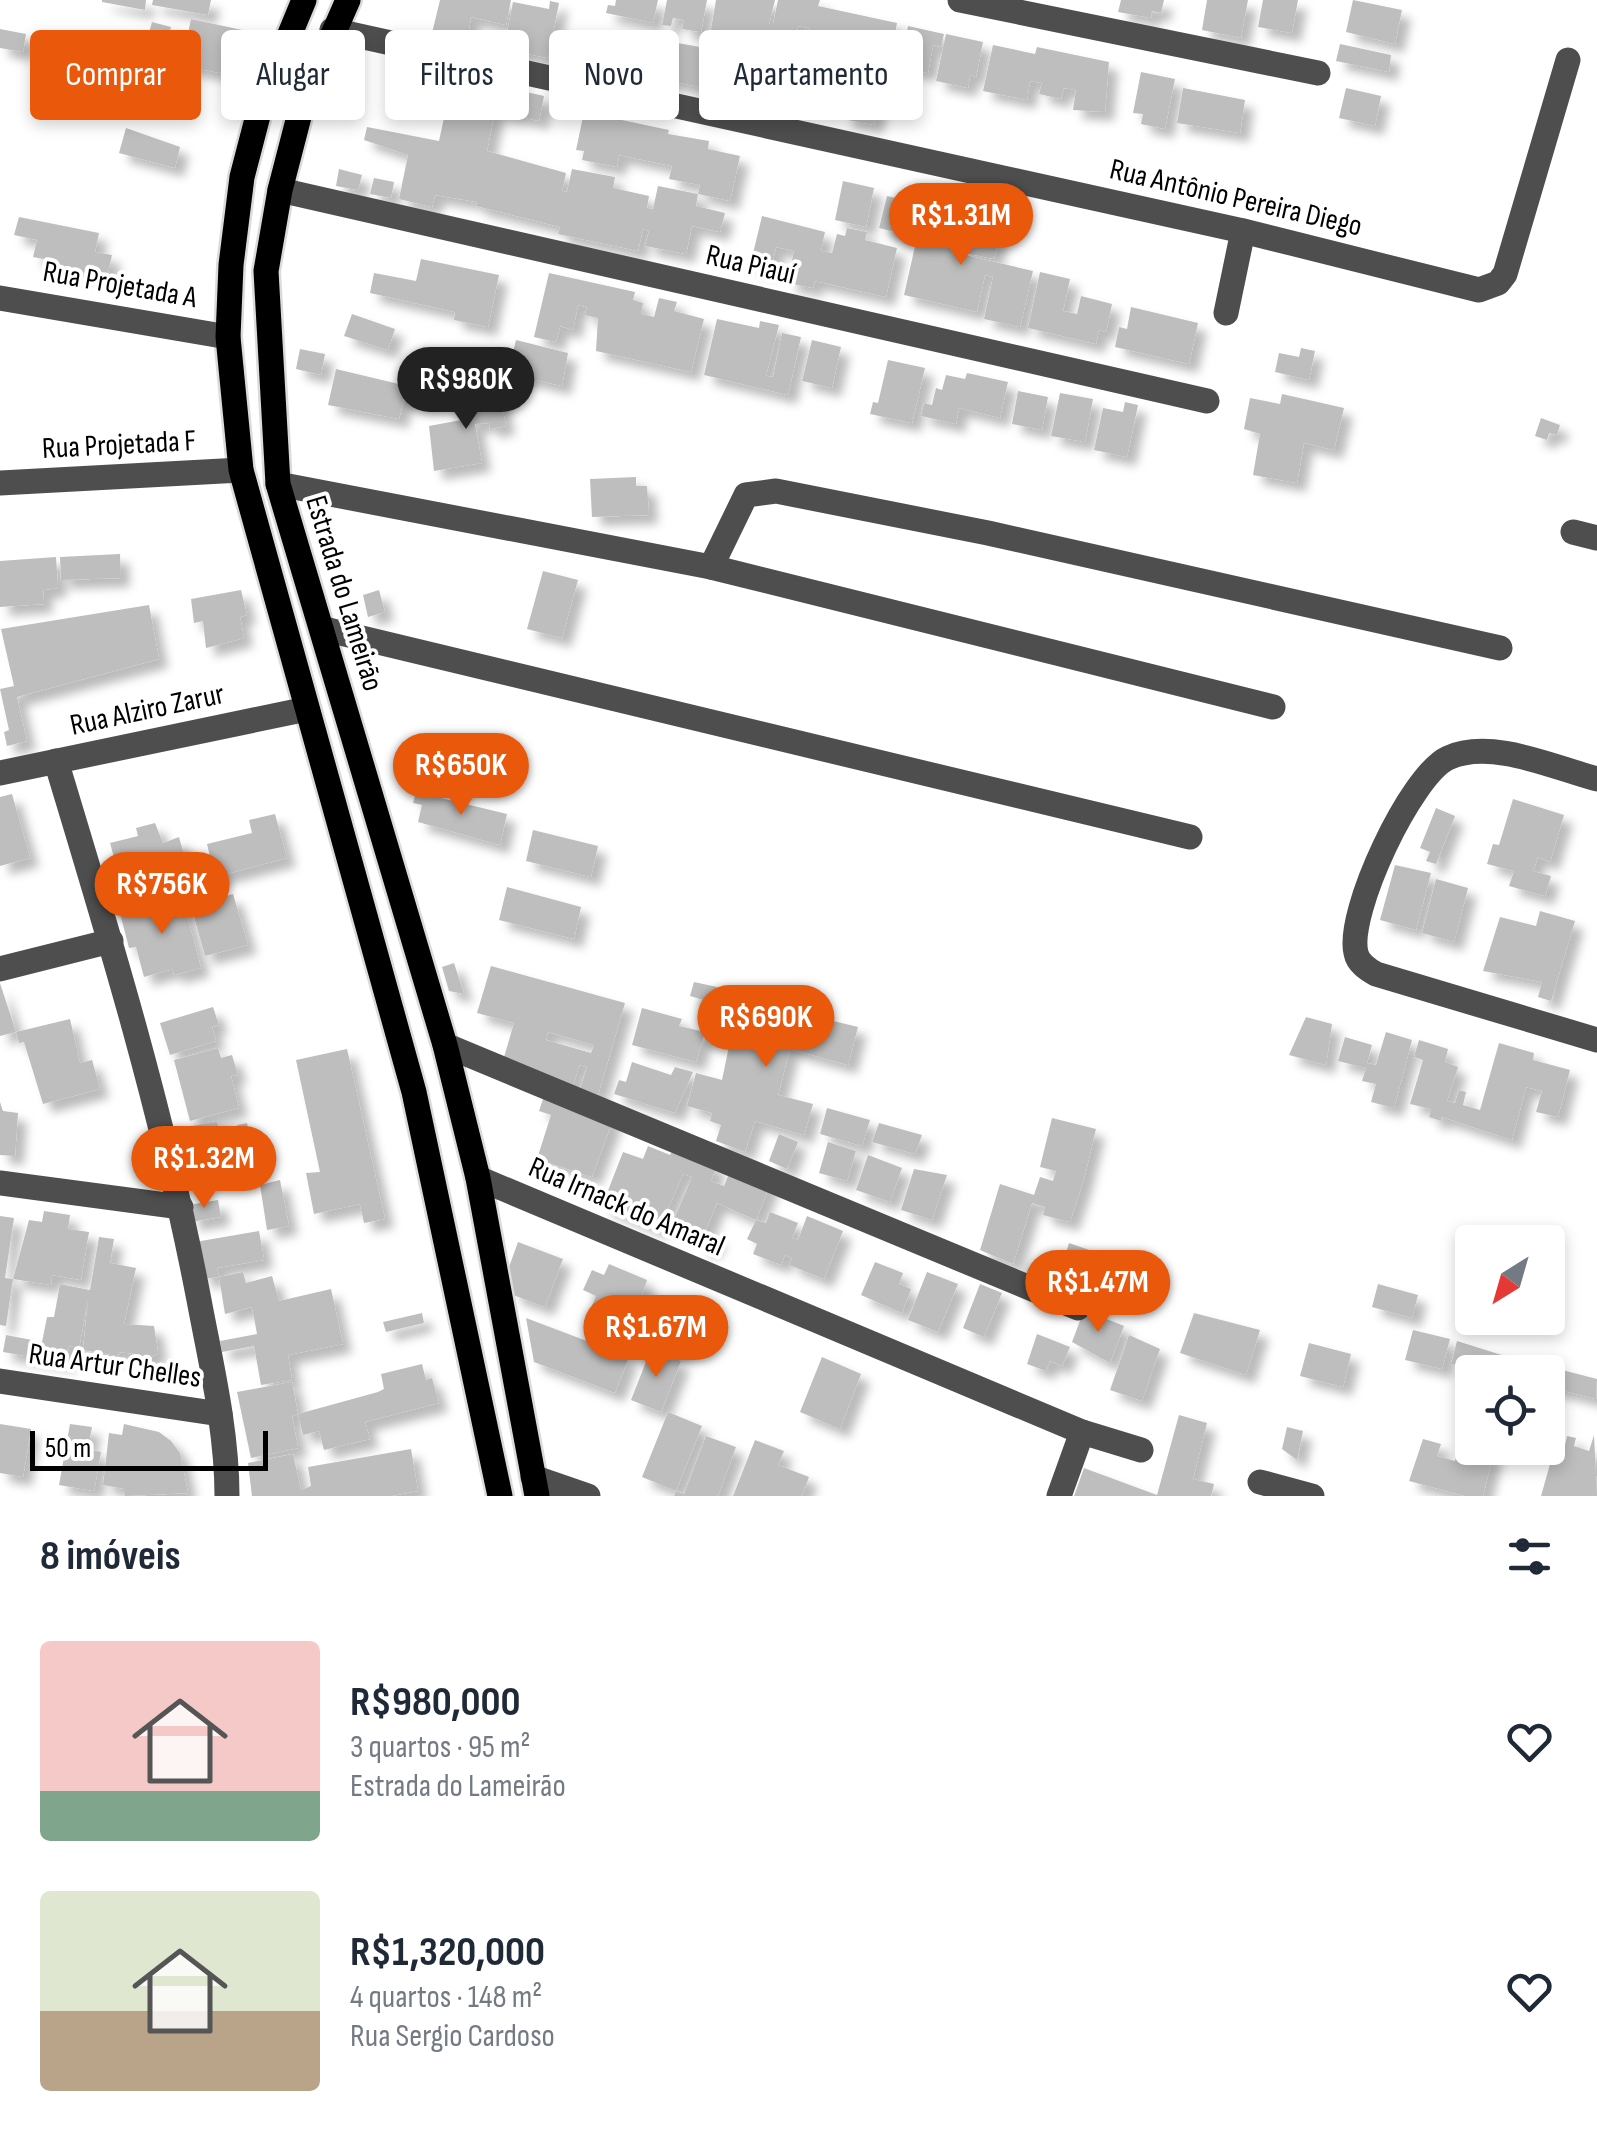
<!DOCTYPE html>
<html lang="pt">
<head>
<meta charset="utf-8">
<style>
	:root { --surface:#fff; --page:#f6f6f7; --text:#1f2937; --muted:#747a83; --accent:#ea580c }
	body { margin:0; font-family:"Sofia Sans Condensed",sans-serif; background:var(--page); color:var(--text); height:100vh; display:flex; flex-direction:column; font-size:38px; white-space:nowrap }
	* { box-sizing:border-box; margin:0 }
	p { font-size:32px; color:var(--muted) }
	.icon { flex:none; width:55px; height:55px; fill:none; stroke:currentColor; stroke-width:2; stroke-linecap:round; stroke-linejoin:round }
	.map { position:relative; height:1496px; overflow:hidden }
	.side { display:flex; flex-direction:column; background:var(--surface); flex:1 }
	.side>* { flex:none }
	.guide { position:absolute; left:30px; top:30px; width:1000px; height:90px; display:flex; gap:20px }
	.needle { width:65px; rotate:217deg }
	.fabs { position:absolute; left:1455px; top:1225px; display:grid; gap:20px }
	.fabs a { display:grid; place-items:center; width:110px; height:110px; border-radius:10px; background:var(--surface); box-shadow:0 5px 15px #0003; font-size:50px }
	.scale { position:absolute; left:30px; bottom:25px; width:238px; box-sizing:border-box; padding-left:10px; border:5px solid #000; border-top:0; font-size:28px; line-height:35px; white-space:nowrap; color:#000; -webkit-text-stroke:8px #fff; paint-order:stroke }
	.price { position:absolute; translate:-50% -85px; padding:0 22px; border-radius:35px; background:var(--accent); color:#fff; font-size:32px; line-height:65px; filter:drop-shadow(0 2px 5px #0008) }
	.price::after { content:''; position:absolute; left:50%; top:60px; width:30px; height:22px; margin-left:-15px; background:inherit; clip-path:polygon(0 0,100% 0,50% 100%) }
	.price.active { background:#222; color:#fff }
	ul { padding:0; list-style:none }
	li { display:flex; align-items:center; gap:30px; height:250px; padding:0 40px }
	li span { display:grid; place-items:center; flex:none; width:280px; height:200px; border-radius:10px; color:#555 }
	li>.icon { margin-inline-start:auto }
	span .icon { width:120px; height:120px; fill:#fffc; stroke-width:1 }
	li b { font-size:42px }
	h2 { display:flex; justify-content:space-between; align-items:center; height:120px; padding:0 40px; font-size:42px }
	.tag { padding:0 35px; border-radius:10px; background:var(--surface); box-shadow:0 5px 15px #0003; font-size:35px; line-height:90px }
	.tag.active { background:var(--accent); color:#fff }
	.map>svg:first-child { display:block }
	.building { fill:#bebebe; fill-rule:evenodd; filter:url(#shadow) }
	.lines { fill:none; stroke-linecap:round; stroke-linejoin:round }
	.major-casing { stroke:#dbdbdb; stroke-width:30 }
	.minor { stroke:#4e4e4e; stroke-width:25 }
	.major { stroke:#000; stroke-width:25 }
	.labels { text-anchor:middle; stroke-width:8; stroke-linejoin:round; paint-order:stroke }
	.street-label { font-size:30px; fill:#000; stroke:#fff }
</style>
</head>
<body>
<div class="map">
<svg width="1597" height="1496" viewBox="0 0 1597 1496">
	<defs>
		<filter id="shadow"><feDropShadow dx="9" dy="9" stdDeviation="5" flood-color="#0004"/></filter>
	</defs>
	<rect width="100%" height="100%" fill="#fff"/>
	<g class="building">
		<polygon points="102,0 146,0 145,10 102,2"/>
		<polygon points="153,0 211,0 208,15 152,5"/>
		<polygon points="440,0 511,0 506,25 471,17 467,41 432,33"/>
		<polygon points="616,0 658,0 653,23 606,13 608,5 615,6"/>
		<polygon points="667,0 707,0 701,32 682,29 684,20 673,18 671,26 662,25"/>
		<path d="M716,0H775L769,24H773L778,0H820L818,6L897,23L888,71L851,58L855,36L847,35L842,62L810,55L800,104L779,100L789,51L731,38L732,31L725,30L724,37L710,35ZM798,26L810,28L804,54L793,51Z"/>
		<polygon points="1121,0 1164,0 1161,13 1152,11 1151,18 1118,12"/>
		<polygon points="1207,0 1248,0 1241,38 1202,30"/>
		<polygon points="1263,0 1298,0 1292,33 1258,27"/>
		<polygon points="1353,0 1402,10 1395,44 1346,32"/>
		<polygon points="550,1 559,3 548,58 504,49 513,2 549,9"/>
		<polygon points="191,19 242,30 220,73 169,63 170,56 144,50 152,22 171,27 169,35 187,38"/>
		<polygon points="908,26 944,34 941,47 933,45 928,73 900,67"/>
		<polygon points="0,29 26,34 23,52 0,48"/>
		<polygon points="946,34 983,42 976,77 970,75 968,88 936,81"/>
		<polygon points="650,38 722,51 714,90 643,75 642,85 628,82 633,57 646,60"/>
		<polygon points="1340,44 1391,55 1389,72 1336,61"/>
		<polygon points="993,45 1035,54 1037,47 1109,62 1105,112 1073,110 1076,90 1064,88 1061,99 1039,94 1042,83 1030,81 1027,100 983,91"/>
		<polygon points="1141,72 1175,79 1165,129 1141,124 1143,114 1133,113"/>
		<polygon points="453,76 544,96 539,121 495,111 487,151 566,173 562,191 567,192 572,169 615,177 613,188 649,196 647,208 653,209 658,186 698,194 696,206 725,213 720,232 692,226 686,254 645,246 649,231 643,229 638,251 558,234 560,227 476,206 477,202 435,195 432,207 399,199 408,155 364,140 367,127 439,141"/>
		<polygon points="1183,88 1245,100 1240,133 1177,123"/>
		<polygon points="1346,88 1381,96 1375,126 1339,118"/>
		<polygon points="850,91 880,97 874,125 843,119"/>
		<polygon points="584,112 669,130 668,134 709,141 708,149 740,156 730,201 698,194 700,185 669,179 672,166 619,155 617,167 582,160 584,151 576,150"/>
		<polygon points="126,128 180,147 175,168 119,153"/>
		<polygon points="339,169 362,175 358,190 336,186"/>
		<polygon points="374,178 394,182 391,198 370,194"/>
		<polygon points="843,181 874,188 866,227 835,220"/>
		<polygon points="928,189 964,197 952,252 1033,271 1020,327 984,319 993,277 985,275 977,312 904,295"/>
		<polygon points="887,196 920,204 912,236 879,228"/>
		<polygon points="762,216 825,232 821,251 832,253 837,234 845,236 847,228 867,232 865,240 897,248 886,297 815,281 813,288 787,283 794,251 776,247 771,270 750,266"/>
		<polygon points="19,217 99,233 95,252 112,255 107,277 53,266 54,261 33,257 37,240 14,235"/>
		<polygon points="964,233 999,237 994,259 960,252"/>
		<polygon points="421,259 499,275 488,327 454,320 455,312 370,293 374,273 416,281"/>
		<polygon points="1040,272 1070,279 1063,311 1077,314 1081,296 1112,304 1106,332 1099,330 1096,344 1028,328"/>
		<polygon points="549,273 635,292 633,300 643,303 641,314 654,317 659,298 677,302 674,311 704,319 691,372 596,351 598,318 585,315 587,307 578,305 573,330 560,326 556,342 534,337"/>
		<polygon points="1131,307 1198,323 1189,364 1115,347 1119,327 1127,329"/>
		<polygon points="352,314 395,329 388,350 344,336"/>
		<polygon points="717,319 759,328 760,321 779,325 766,376 773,377 782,333 801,337 788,395 704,375"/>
		<polygon points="516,340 568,353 562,386 508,373"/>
		<polygon points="812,340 841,347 832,388 802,381"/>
		<polygon points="1301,348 1315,351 1309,380 1275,372 1279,353 1299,357"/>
		<polygon points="300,349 325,354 321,375 296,369"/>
		<polygon points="481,356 493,359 490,373 503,374 501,387 475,382"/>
		<polygon points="888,360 925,368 912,423 870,414 873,402 878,403"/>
		<polygon points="336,369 407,386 399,419 328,405"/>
		<polygon points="967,373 1008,382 1000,418 959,408 956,424 921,416 924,403 932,405 936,388 942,390 946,375 965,379"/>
		<polygon points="499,390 506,426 490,429 489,423 475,424 482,463 434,471 429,426 467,419 464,395"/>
		<polygon points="1018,391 1048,397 1042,430 1012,424"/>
		<polygon points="1060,393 1093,399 1085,442 1051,436"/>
		<polygon points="1282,394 1344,408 1334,450 1304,443 1297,483 1253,475 1260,434 1244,429 1250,398 1280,404"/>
		<polygon points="1125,402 1138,405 1127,457 1094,450 1103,408 1123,412"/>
		<polygon points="1541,418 1560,425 1557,435 1549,433 1547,440 1535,436"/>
		<polygon points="636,477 636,486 647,486 649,515 592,517 590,479"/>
		<polygon points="120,554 121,578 61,580 60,557"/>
		<polygon points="56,557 58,588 43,590 44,604 0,607 0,561"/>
		<polygon points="543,571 578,580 562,638 527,629"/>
		<polygon points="241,590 247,615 240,617 244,638 206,648 203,621 194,623 191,599"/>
		<polygon points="379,590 385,612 368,617 363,595"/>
		<polygon points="149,605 159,659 17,697 27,741 7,746 4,732 9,730 0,689 14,686 1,629"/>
		<polygon points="416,792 507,814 500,845 418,822 422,805 413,803"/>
		<polygon points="12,794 30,858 0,866 0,797"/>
		<polygon points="1513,799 1564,815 1550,862 1538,857 1533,871 1551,876 1545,896 1509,886 1514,871 1487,864 1493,844 1499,845"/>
		<polygon points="1436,808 1455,816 1436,864 1426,861 1430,852 1420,848"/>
		<polygon points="275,814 287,858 215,877 207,844 252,833 249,820"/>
		<polygon points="155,823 163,843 179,837 192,883 200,881 203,891 182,896 168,858 134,867 136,875 164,867 171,896 116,911 107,875 118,872 110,843 138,836 136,828"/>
		<polygon points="533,830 598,846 591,877 526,861"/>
		<polygon points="1395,865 1431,873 1416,930 1380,920"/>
		<polygon points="1436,879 1468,888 1454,942 1422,933"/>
		<polygon points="507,887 581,907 574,939 499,920"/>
		<polygon points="233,894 248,945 205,956 191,906"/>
		<polygon points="182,896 201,968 174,975 173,969 144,977 136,947 129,948 120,913"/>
		<polygon points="1540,911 1575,921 1551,1001 1538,997 1542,982 1483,971 1500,917 1536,926"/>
		<polygon points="454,963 464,994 449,991 442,967"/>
		<path d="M491,966L625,1003L598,1095L580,1089L587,1067L579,1065L573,1087L502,1064L514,1023L477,1013ZM548,1032L594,1045L591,1053L546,1040Z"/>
		<polygon points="694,982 717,987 714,1003 690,996"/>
		<polygon points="0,983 16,1032 0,1036"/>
		<polygon points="739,998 858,1027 848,1065 790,1049 778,1095 813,1104 804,1135 755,1121 745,1152 716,1141 721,1125 710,1121 712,1113 687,1106 696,1073 722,1080"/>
		<polygon points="213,1007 219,1025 212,1027 216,1041 170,1055 160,1023"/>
		<polygon points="642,1008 682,1019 679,1026 705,1032 696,1062 632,1045"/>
		<polygon points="1306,1017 1332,1024 1326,1065 1289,1055"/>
		<polygon points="70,1019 80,1063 92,1060 100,1089 43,1104 24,1042 19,1043 16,1032"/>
		<polygon points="1386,1032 1412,1040 1394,1108 1371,1102 1376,1084 1362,1081 1366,1068 1338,1061 1345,1037 1372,1045 1367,1063 1376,1065"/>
		<polygon points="1419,1040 1448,1049 1445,1062 1458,1067 1447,1101 1455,1103 1459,1090 1466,1092 1463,1105 1480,1110 1499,1043 1534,1053 1533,1060 1570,1070 1558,1117 1536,1112 1542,1091 1526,1087 1512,1140 1442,1117 1441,1121 1429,1117 1431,1109 1410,1104 1423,1060 1414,1057"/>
		<polygon points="218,1048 221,1058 232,1055 238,1075 231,1076 239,1108 190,1121 174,1060"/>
		<polygon points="347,1049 385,1219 364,1223 360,1204 314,1214 306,1173 320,1172 296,1060"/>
		<polygon points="632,1062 671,1075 675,1067 693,1072 675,1113 614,1094 619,1080 626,1082"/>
		<polygon points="545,1093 614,1117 592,1177 537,1159 551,1115 539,1111"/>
		<polygon points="0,1102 3,1111 18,1113 15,1156 0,1155"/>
		<polygon points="827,1108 870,1120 862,1146 820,1134"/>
		<polygon points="1052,1118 1096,1129 1084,1179 1070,1222 1043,1215 1045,1207 1032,1203 1013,1264 980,1250 1000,1184 1034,1195 1040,1177 1053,1181 1056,1171 1040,1167"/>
		<polygon points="217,1121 221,1138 239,1134 237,1125 247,1123 253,1150 200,1163 199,1159 188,1160 182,1128"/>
		<polygon points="879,1123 922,1135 915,1154 872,1142"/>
		<polygon points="779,1134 798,1142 787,1169 769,1161"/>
		<polygon points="828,1142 856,1151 847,1181 819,1173"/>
		<polygon points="676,1143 717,1166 711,1181 724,1186 732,1166 771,1182 756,1220 717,1203 705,1232 717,1237 711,1250 699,1246 703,1237 672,1224 692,1177 683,1174 659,1230 602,1206 623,1152 643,1159 648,1146 670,1155"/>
		<polygon points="868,1155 902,1168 890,1202 856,1190"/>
		<polygon points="914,1169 947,1175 932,1220 901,1210"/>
		<polygon points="280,1180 289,1226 267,1230 260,1185"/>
		<polygon points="218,1200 221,1217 191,1222 188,1205"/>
		<polygon points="44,1211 70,1215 68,1229 89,1232 81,1280 52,1275 51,1285 13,1279 29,1220 42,1222"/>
		<polygon points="770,1212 798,1223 792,1238 798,1240 807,1216 843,1231 824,1279 789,1265 792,1258 785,1255 781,1265 753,1254 757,1244 747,1239 756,1220 766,1223"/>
		<polygon points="0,1216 14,1218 5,1278 13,1279 6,1326 0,1325"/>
		<polygon points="259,1231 264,1260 217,1268 219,1277 203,1279 195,1242"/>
		<polygon points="99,1237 114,1239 110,1263 136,1268 124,1324 154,1326 158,1353 135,1368 136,1354 119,1352 118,1356 83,1350 88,1300 79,1348 69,1346 66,1363 3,1352 6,1335 42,1342 47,1317 54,1317 60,1284 90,1290"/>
		<polygon points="518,1242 563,1259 545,1307 513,1295 509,1267"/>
		<polygon points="1069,1243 1098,1253 1088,1286 1059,1276"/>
		<polygon points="875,1262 903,1273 899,1284 911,1289 902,1313 861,1295"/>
		<polygon points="609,1264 647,1280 627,1340 585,1323 596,1296 583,1290 592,1270 604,1275"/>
		<polygon points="243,1272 246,1283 272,1276 279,1301 331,1289 343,1344 288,1355 292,1380 261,1385 254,1346 222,1352 220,1341 257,1334 252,1307 225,1314 219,1277"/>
		<polygon points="927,1272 958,1284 938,1332 908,1320"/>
		<polygon points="980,1284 1002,1293 984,1337 963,1328"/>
		<polygon points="1378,1284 1418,1295 1412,1318 1372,1307"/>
		<polygon points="658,1295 691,1303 680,1352 646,1344"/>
		<polygon points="1084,1310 1124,1326 1110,1363 1072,1342"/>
		<polygon points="422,1313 424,1323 386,1332 383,1322"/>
		<polygon points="1194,1313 1260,1330 1246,1375 1180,1353"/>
		<polygon points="526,1318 629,1357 615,1393 534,1362"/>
		<polygon points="1413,1330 1450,1339 1442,1369 1405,1360"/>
		<polygon points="1037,1334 1070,1347 1062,1366 1050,1361 1046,1371 1027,1364"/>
		<polygon points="1129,1335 1160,1349 1142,1401 1110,1390"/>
		<polygon points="1457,1341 1508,1357 1504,1372 1451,1364"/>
		<polygon points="1309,1343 1351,1354 1343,1387 1300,1376"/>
		<polygon points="651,1349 681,1361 661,1412 631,1400"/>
		<polygon points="822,1357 861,1374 840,1429 800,1412"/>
		<polygon points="1516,1358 1597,1379 1596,1399 1548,1387 1548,1372 1512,1372"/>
		<polygon points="422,1364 426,1380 432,1378 439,1403 365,1422 370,1439 324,1450 319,1431 303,1435 298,1414 292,1416 298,1448 251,1458 237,1392 292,1382 298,1414 378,1392 384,1389 381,1374"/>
		<polygon points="668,1412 702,1426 676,1491 684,1494 706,1436 736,1447 718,1496 674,1496 676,1491 642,1477"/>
		<polygon points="1179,1415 1207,1423 1193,1479 1214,1484 1211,1496 1074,1496 1084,1468 1157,1495"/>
		<polygon points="0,1424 31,1429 23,1477 0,1473"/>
		<polygon points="70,1424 92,1427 88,1449 101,1452 94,1491 59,1485"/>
		<polygon points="124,1424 159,1432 171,1441 180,1453 188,1493 125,1496 125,1489 103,1485 109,1433 122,1435"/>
		<polygon points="1287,1427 1303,1431 1297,1460 1282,1449"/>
		<polygon points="1594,1435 1597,1496 1541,1496 1556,1443 1565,1445 1567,1436 1576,1438 1574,1446 1589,1451"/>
		<polygon points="1423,1439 1441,1444 1437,1456 1455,1461 1460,1442 1494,1451 1483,1496 1465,1496 1409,1481"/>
		<polygon points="755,1440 784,1451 778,1465 809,1477 802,1496 733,1496"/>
		<polygon points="411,1449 418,1491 391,1496 252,1496 248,1463 293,1454 301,1490 311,1486 308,1467"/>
	</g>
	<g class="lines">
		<g class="major-casing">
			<g id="major">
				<polyline points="304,0 261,104 242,177 231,265 228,337 241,470 414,1092 500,1496"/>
				<polyline points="348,0 302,105 280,190 266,271 278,484 445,1045 478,1178 537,1496"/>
			</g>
		</g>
		<g class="minor">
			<polyline points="960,0 1318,73"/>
			<polyline points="332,30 1243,231 1479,290 1498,283 1505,274 1568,60"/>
			<polyline points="280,190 1207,401"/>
			<polyline points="0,298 228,337"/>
			<polyline points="1226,313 1243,231"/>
			<polyline points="0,483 241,470"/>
			<polyline points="278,484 711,567 1273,707"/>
			<polyline points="1573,532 1597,538"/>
			<polyline points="711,567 746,495 776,491 988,533 1500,648"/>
			<polyline points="324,629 1190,837"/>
			<path d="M56,761C110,939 164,1117 199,1300C211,1364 227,1430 227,1496"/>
			<polyline points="0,773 307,709"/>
			<path d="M1597,779C1555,768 1491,738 1448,758C1411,775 1346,913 1356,953C1358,963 1367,969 1376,974L1597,1040"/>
			<polyline points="0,969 111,941"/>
			<polyline points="445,1045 1078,1308"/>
			<polyline points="478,1178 1082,1432 1141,1450"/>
			<polyline points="0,1183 181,1207"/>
			<polyline points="0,1381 220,1414"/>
			<polyline points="533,1477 588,1496"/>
			<polyline points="1260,1482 1312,1496"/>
			<polyline points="1059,1496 1082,1432"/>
		</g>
		<use href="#major" class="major"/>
	</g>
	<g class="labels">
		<g class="street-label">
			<text transform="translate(1236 197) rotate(13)" y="10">Rua Antônio Pereira Diego</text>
			<text transform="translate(751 264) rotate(13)" y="10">Rua Piauí</text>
			<text transform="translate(120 284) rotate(10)" y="10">Rua Projetada A</text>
			<text transform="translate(119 444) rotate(-3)" y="10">Rua Projetada F</text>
			<text transform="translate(345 593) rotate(73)" y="10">Estrada do Lameirão</text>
			<text transform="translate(147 709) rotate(-12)" y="10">Rua Alziro Zarur</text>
			<text transform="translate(627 1206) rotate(23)" y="10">Rua Irnack do Amaral</text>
			<text transform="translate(115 1365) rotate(8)" y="10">Rua Artur Chelles</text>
		</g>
	</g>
</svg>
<div class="fabs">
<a><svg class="needle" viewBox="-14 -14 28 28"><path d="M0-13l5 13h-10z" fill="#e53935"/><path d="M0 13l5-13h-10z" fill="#747a83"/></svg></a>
<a><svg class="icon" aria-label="locate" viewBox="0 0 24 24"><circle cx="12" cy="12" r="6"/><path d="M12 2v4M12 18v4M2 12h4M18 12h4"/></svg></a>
</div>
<div class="scale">50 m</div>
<b class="price" style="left:961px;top:268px">R$1.31M</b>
<b class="price active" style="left:466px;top:432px">R$980K</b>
<b class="price" style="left:461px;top:818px">R$650K</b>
<b class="price" style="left:162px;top:937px">R$756K</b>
<b class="price" style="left:766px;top:1070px">R$690K</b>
<b class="price" style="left:204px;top:1211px">R$1.32M</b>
<b class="price" style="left:1098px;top:1335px">R$1.47M</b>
<b class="price" style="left:656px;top:1380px">R$1.67M</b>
<div class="guide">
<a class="tag active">Comprar</a>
<a class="tag">Alugar</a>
<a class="tag">Filtros</a>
<a class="tag">Novo</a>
<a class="tag">Apartamento</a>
</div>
</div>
<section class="side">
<h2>8 imóveis<svg class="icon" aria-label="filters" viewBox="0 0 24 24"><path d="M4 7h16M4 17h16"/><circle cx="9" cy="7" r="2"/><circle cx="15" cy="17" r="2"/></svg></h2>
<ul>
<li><span style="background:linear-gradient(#f6c9c9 75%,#7fa58c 0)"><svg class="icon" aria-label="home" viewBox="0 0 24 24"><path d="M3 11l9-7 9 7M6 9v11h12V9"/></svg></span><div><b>R$980,000</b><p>3 quartos · 95 m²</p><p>Estrada do Lameirão</p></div><svg class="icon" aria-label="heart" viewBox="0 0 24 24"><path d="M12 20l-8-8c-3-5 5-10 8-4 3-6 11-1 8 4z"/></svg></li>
<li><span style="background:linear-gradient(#dfe7d0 60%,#b9a48a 0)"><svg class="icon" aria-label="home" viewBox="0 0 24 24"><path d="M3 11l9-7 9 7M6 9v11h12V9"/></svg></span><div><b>R$1,320,000</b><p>4 quartos · 148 m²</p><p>Rua Sergio Cardoso</p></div><svg class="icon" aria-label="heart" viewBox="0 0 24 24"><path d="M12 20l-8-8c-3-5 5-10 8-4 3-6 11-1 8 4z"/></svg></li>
</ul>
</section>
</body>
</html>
